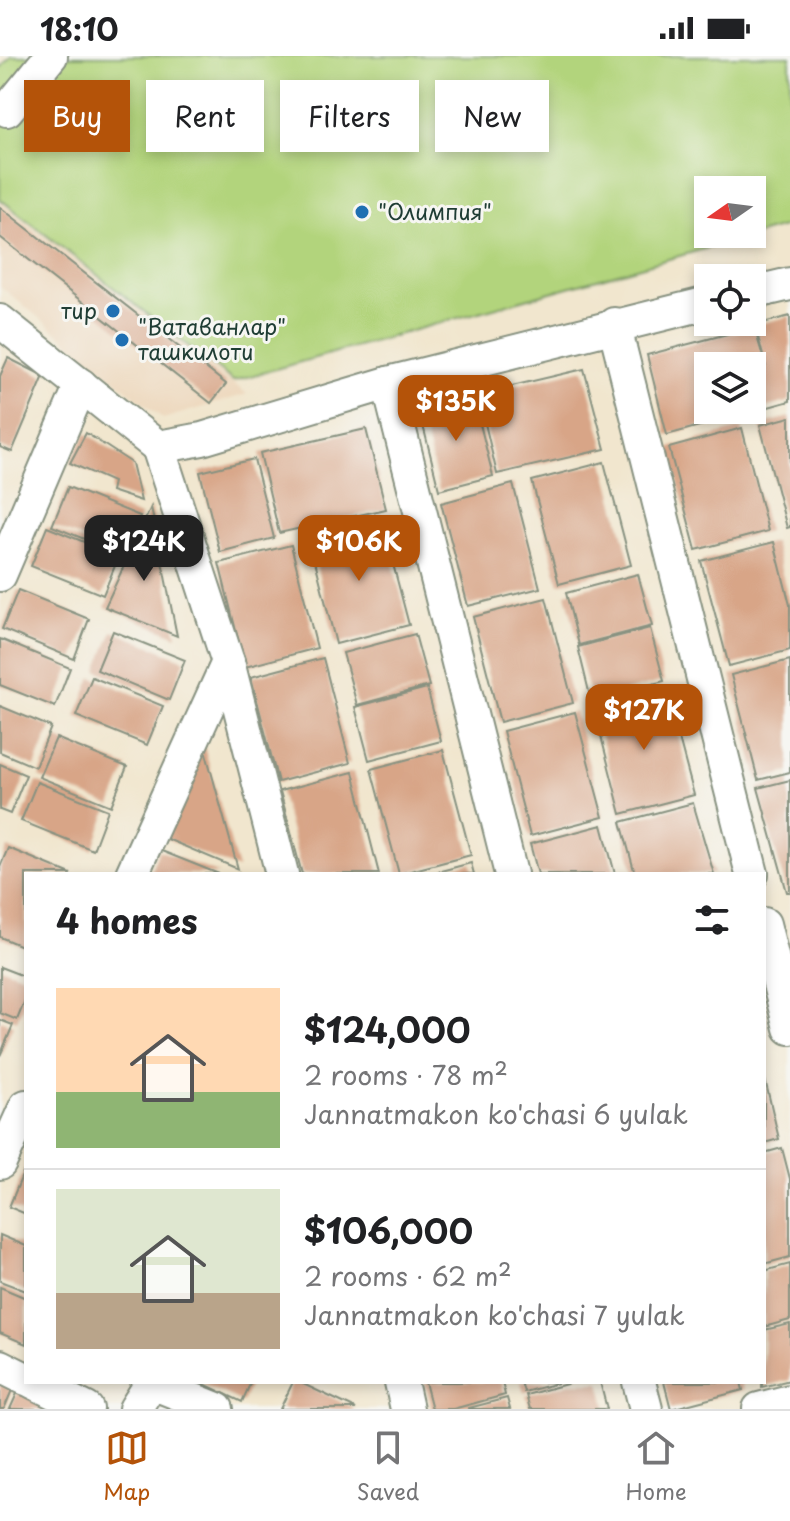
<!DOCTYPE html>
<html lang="en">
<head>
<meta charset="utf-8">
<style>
	:root { --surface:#fff; --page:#f6f6f6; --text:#202124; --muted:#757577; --line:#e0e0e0; --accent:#b45309 }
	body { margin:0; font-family:"Playpen Sans",sans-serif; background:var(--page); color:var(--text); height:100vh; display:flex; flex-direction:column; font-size:30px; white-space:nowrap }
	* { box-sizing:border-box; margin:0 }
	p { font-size:26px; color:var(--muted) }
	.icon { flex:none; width:44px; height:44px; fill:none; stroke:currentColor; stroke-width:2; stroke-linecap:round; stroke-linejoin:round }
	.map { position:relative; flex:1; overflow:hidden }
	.details { position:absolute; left:24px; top:816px; width:742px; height:512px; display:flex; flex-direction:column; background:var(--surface); border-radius:0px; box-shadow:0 4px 12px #0003 }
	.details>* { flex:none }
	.hud { position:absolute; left:24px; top:24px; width:742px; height:72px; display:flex; gap:16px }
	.needle { width:52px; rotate:256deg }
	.tools { position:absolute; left:694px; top:120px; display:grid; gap:16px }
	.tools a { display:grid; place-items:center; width:72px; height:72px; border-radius:0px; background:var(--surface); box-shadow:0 4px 12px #0003; font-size:40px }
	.price { position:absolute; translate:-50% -68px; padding:0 18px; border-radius:16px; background:var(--accent); color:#fff; font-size:26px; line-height:52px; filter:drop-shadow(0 2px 4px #0008) }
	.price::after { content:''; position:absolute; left:50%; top:48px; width:24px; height:18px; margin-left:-12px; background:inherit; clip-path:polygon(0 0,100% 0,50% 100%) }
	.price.active { background:#222; color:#fff }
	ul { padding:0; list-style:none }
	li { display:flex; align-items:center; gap:24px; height:200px; padding:0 32px }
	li+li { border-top:2px solid var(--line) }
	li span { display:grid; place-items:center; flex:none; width:224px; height:160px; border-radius:0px; color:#555 }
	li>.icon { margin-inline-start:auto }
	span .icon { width:96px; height:96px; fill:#fffc; stroke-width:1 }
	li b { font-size:34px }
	h2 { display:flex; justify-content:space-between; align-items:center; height:96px; padding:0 32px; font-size:34px }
	.tag { padding:0 28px; border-radius:0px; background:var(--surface); box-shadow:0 4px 12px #0003; font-size:28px; line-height:72px }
	.tag.active { background:var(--accent); color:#fff }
	.status { display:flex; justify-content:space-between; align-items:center; height:56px; padding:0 40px; background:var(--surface); direction:ltr }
	.status svg { height:22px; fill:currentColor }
	.tabs { display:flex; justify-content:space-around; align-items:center; height:112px; border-top:2px solid var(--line); background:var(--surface); font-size:22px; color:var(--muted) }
	.tabs a { display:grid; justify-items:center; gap:4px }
	.tabs .active { color:var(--accent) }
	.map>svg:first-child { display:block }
	.built { fill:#edd7bb }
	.green { fill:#b2d47c; stroke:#688858; stroke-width:2; fill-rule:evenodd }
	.building { fill:#d8a587; fill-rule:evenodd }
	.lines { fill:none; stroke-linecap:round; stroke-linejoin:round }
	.minor-casing { stroke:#889281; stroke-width:36 }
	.minor { stroke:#fff; stroke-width:32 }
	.poi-dot { fill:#1f6fb2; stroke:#f6f6f2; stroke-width:3 }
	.labels { text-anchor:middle; stroke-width:6; stroke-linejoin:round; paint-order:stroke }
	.poi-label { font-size:22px; fill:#1f3d34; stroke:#f6f6f2; text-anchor:start }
</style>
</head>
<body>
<div class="status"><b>18:10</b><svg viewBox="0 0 49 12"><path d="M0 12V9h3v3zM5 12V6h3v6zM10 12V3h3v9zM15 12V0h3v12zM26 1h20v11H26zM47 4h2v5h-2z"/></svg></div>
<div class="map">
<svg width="790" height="1353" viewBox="0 0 790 1353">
	<rect width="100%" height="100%" fill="#f6f6f2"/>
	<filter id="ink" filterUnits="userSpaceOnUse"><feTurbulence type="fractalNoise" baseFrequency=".0125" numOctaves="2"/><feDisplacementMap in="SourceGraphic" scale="16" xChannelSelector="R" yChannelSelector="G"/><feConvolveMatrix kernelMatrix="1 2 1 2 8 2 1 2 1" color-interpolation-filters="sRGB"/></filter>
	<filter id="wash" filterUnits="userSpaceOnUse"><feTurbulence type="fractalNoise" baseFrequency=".006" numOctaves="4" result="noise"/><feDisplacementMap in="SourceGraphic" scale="32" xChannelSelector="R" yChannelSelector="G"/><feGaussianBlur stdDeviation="1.8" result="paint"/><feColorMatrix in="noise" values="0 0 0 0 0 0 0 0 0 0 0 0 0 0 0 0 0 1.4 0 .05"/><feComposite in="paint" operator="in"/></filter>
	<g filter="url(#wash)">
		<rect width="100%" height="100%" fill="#f1e6ce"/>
		<polygon class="built" points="0,146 247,338 163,363 0,230"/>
		<path class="green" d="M11,0H790V169L233,325L0,143V13ZM708,134H752V178H708Z"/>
		<g id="blocks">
			<g class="building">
				<polygon points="0,151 226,328 211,347 0,181"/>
				<path d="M790,260V345L667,379L647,299L754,271L766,311L755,269ZM708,310H752V354H708Z"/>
				<polygon points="8,302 44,320 12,396 0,391 0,320"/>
				<polygon points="584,313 605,393 497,418 478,338"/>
				<polygon points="473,340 493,420 439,434 419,353"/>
				<polygon points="790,361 790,471 787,472 760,369"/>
				<polygon points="742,372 768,475 696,494 669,392"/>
				<polygon points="366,373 386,453 279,477 260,397"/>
				<polygon points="86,377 132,407 141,445 111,435 113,426 70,407"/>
				<polygon points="254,403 274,482 220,496 200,416"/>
				<polygon points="604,406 631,509 559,528 532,425"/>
				<polygon points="513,428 540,532 468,550 441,447"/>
				<polygon points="68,431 140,460 124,499 52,470"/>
				<polygon points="151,451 177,580 105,551"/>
				<polygon points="382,466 409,569 336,588 310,485"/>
				<polygon points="47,471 119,500 103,539 31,510"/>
				<polygon points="774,486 790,549 790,594 729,610 701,505"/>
				<polygon points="291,489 317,592 245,611 219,507"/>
				<polygon points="638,518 652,570 579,589 566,537"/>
				<polygon points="18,534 89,563 74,603 2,573"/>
				<polygon points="546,542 573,647 500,666 473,561"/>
				<polygon points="650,572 664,625 591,644 578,591"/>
				<polygon points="113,575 185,604 169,644 97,614"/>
				<polygon points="415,578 429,630 357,649 343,597"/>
				<polygon points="0,583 70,612 55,651 0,629"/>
				<polygon points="323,602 350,707 278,726 251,621"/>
				<polygon points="790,604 790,716 758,724 731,619"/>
				<polygon points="92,621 163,650 147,689 76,660"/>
				<polygon points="427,632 441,685 369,704 355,651"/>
				<polygon points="666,634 694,739 621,758 594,653"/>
				<polygon points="0,650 51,671 35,711 0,696"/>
				<polygon points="575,656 603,761 530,780 503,675"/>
				<polygon points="56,682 127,711 111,750 39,721"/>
				<polygon points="204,690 238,813 160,780"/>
				<polygon points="443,694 471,799 399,818 371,713"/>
				<polygon points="0,708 26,719 10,758 0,754"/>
				<polygon points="353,716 379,818 302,818 280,735"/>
				<polygon points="790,724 790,836 787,836 758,732"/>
				<polygon points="37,726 108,754 93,794 21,765"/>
				<polygon points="693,747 714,818 635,818 621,766"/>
				<polygon points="602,769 615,818 538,818 530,788"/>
				<polygon points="8,792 71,818 26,818 26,892 0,881 0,811"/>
				<polygon points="159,794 219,818 149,818"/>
				<polygon points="471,807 474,818 433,818 433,817"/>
				<polygon points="0,911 26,921 26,942 17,964 0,957"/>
				<polygon points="0,964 13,969 0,1000"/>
				<polygon points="764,1019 779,1083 764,1087"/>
				<polygon points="782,1092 790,1123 790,1201 764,1208 764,1097"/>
				<polygon points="26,1110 26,1158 9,1151"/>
				<polygon points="0,1179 26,1190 26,1235 0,1225"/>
				<polygon points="790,1208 790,1264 764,1271 764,1215"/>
				<polygon points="0,1231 26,1242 26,1288 0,1277"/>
				<polygon points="790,1268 790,1324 762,1331 764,1274"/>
				<polygon points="200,1326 251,1326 242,1346"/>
				<polygon points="293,1326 299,1326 356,1353 280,1353"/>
				<polygon points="425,1326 502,1326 505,1339 453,1353 432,1353"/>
				<polygon points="521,1326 558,1326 558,1327 524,1336"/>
				<polygon points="574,1326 600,1326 607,1353 530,1353 526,1339"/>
				<polygon points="664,1326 741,1326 743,1334 671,1353"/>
				<polygon points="0,1328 12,1334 4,1353 0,1353"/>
				<polygon points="19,1333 59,1353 10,1353"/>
				<polygon points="507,1342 510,1353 469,1353 469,1352"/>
			</g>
		</g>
	</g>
	<g filter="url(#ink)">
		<use href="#blocks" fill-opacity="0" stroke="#889281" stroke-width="2"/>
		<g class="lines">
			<g class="minor-casing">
				<g id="minor">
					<polyline points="7,54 51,0"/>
					<polyline points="752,237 790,228"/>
					<polyline points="0,265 158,391 202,383 388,327 708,247"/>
					<polyline points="614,268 752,818"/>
					<polyline points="388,327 511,818"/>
					<polyline points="158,391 228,606 282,818"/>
					<polyline points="0,519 81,329"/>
					<polyline points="132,818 228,606"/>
					<polyline points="764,868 790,972"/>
					<polyline points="0,1107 26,1050"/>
					<polyline points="0,1310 26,1323"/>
					<polyline points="33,1326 87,1353"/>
					<polyline points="401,1326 407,1353"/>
					<polyline points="639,1326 646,1353"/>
					<polyline points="152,1327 217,1353"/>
					<polyline points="135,1353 152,1326"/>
					<polyline points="759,1353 790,1345"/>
				</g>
			</g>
			<use href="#minor" class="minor"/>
		</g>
	</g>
	<g class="poi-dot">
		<circle cx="362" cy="156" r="8"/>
		<circle cx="113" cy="255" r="8"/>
		<circle cx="122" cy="284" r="8"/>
	</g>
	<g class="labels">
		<g class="poi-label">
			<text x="378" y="164">"Олимпия"</text>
			<text x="97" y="263" text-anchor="end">тир</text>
			<text x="138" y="279">"Ватаванлар"<tspan x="138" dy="25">ташкилоти</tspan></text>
		</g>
	</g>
</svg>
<div class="tools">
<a><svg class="needle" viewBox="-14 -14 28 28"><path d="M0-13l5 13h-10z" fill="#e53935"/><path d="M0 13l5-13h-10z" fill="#757577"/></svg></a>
<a><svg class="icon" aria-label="locate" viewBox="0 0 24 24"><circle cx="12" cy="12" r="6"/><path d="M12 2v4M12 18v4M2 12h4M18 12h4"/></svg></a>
<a><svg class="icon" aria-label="layers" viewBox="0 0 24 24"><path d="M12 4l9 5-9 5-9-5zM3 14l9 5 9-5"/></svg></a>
</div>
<b class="price" style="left:456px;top:387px">$135K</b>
<b class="price active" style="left:144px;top:527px">$124K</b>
<b class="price" style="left:359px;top:527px">$106K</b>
<b class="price" style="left:644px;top:696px">$127K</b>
<div class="hud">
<a class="tag active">Buy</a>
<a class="tag">Rent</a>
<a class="tag">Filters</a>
<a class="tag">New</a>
</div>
<section class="details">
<h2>4 homes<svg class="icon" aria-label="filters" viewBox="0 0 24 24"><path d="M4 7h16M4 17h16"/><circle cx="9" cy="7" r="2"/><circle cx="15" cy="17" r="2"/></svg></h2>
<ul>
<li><span style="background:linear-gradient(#ffd9b3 65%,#8fb573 0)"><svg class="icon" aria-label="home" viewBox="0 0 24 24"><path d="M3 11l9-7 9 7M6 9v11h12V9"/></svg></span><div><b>$124,000</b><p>2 rooms · 78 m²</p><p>Jannatmakon ko'chasi 6 yulak</p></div></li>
<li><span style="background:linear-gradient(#dfe7d0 65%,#b9a48a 0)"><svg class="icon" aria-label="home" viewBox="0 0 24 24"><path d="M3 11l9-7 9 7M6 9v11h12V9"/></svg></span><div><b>$106,000</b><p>2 rooms · 62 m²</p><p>Jannatmakon ko'chasi 7 yulak</p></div></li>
</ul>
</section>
</div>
<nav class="tabs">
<a class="active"><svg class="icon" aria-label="map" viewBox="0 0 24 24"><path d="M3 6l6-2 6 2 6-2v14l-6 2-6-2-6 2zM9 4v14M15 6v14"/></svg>Map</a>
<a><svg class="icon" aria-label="saved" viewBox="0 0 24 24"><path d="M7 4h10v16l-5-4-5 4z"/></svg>Saved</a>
<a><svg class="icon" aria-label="home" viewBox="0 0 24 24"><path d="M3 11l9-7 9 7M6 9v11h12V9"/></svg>Home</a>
</nav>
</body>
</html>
